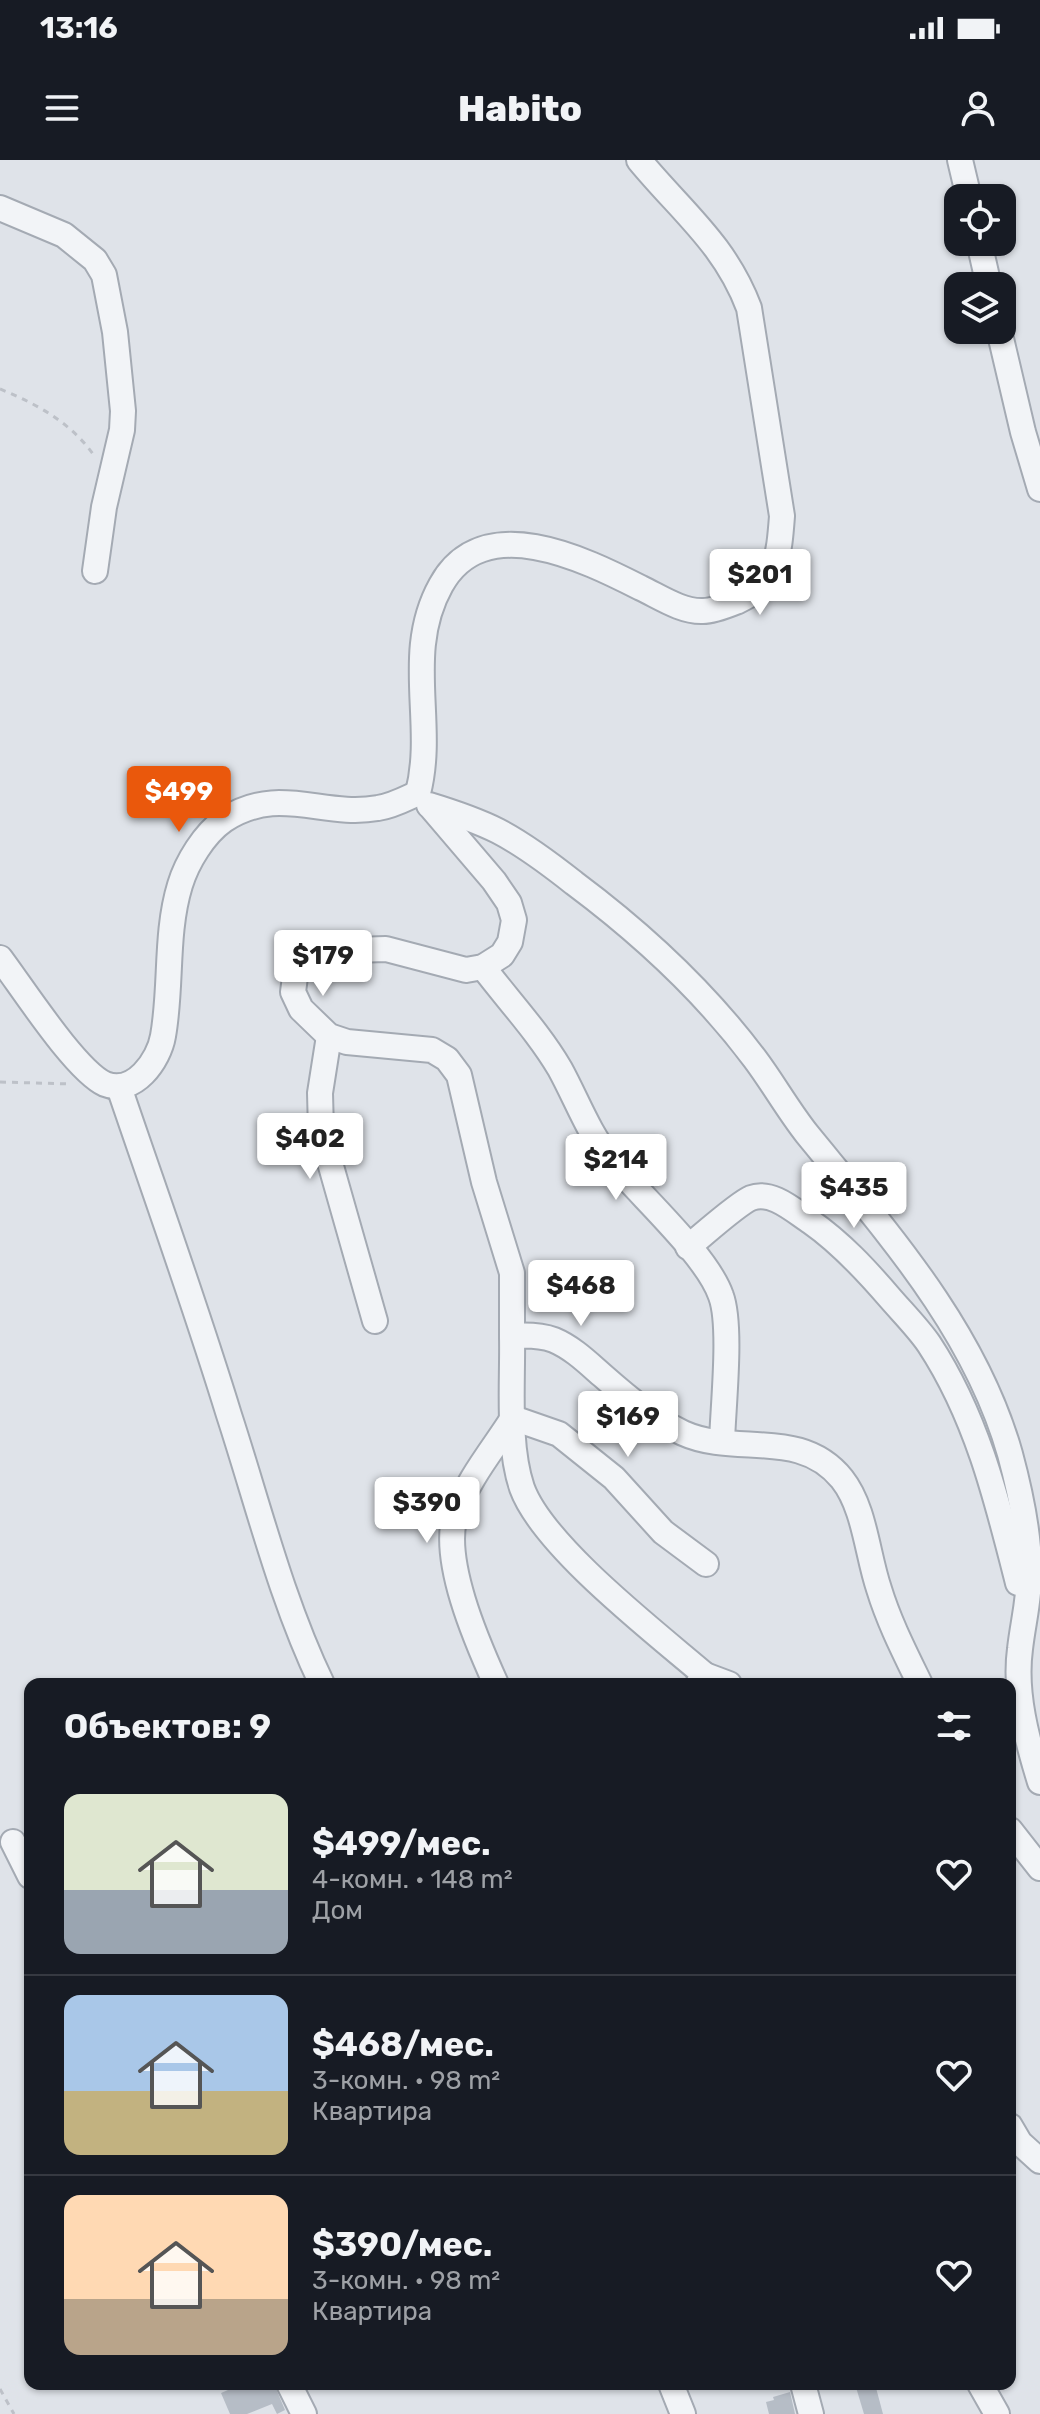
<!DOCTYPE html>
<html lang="ru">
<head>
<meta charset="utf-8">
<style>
	:root { --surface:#171b24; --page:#20242c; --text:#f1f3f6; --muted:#9ea1a6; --line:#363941; --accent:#ea580c }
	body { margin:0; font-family:Rubik,sans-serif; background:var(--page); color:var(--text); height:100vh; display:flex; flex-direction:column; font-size:30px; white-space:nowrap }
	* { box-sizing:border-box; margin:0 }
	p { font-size:26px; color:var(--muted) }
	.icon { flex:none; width:44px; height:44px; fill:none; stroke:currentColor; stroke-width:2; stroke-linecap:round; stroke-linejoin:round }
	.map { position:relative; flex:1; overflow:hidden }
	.side { position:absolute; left:24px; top:1518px; width:992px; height:712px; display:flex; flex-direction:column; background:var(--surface); border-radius:16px; box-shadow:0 2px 6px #0004 }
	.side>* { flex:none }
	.controls { position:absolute; left:944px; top:24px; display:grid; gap:16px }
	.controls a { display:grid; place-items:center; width:72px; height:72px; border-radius:16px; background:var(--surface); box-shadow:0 2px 6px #0004; font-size:40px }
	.price { position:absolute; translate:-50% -68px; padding:0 18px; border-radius:8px; background:#fff; color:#222; font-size:26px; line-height:52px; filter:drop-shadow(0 2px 4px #0008) }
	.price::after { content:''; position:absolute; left:50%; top:48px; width:24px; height:18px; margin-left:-12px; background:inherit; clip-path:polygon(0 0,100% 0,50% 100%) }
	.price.current { background:var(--accent); color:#fff }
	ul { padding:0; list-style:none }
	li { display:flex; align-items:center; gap:24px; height:200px; padding:0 40px }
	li+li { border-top:2px solid var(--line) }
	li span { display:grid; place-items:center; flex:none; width:224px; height:160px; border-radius:16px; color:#555 }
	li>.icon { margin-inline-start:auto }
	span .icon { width:96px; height:96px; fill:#fffc; stroke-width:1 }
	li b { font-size:34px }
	h2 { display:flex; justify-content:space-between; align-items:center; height:96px; padding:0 40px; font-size:34px }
	.status { display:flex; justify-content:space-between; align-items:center; height:56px; padding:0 40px; background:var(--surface); direction:ltr }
	.status svg { height:22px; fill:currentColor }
	header { display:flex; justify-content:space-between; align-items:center; height:104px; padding:0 40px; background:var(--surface); font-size:36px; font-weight:800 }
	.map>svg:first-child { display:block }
	.building { fill:#b6bdc6 }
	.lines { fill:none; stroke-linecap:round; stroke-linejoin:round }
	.minor-casing { stroke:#a4aab3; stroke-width:28 }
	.path { stroke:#bdc1c8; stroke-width:3; stroke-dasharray:6 6; stroke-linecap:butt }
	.minor { stroke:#f2f4f7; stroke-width:24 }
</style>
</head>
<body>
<div class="status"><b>13:16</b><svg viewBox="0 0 49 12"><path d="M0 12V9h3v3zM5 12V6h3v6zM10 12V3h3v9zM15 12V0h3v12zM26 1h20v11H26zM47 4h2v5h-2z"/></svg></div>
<header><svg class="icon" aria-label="menu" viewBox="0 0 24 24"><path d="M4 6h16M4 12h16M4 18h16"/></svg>Habito<svg class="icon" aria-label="person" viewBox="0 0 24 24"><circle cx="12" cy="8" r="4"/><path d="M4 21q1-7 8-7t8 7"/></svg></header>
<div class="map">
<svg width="1040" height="2254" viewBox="0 0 1040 2254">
	<rect width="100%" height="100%" fill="#dfe3e9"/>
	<g class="building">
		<polygon points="242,2224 274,2224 285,2250 277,2254 272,2244 247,2254 230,2254 221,2233"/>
		<polygon points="855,2224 875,2224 883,2254 864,2254"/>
		<polygon points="790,2232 795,2254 769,2254 766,2242 774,2240 773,2237"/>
	</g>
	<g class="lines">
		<g class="minor-casing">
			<g id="minor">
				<polyline points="960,0 969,38"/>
				<polyline points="0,48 64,75 95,100 104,115 115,172 123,251 122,270 104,347 95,411"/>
				<polyline points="979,82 989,126"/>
				<polyline points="999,170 1023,272 1040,329"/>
				<path d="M418,633C436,563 403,493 441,425C483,349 584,399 641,428C660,437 682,452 703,451C714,451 728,445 738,441C777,423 779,396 782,356L749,148C725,84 681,51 639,0"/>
				<path d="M429,645C452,652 476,660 498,671C525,685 550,704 574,723C641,773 704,831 755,899C773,923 788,950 807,974C887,1072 975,1170 1010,1294C1020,1331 1029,1371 1029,1410C1030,1437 1023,1462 1020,1489C1014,1533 1027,1580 1040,1622"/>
				<polyline points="430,646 494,721 509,743 514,760 510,782 502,795 483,807 466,810 386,789 353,790 317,797 303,805 295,817 293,832 301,849 329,876 347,882 432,890 447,899 459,915 484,1022 512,1113 512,1176"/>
				<path d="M0,798C22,827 75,910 105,924C134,936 159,900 163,876C172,826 165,774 180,725C187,702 204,674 224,660C279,624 322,658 378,648C392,646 405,639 418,633"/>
				<path d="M483,807C508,840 539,873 560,909C577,940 588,972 610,999C639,1035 707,1095 721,1136C732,1166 723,1246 722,1282"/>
				<polyline points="329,876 320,933 321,971 375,1161"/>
				<path d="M119,927C156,1036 195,1144 229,1255C258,1344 281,1439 322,1524"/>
				<path d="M688,1087C702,1076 737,1044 751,1038C772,1030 794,1051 811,1062C841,1083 866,1110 890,1138C903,1153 918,1168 929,1184C977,1257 997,1340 1018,1423"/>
				<path d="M705,1515C656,1473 543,1386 522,1328C507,1284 513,1222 512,1176C527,1175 540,1175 554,1180C573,1188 588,1203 603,1216C628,1238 653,1259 683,1273C736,1297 800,1267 842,1319C865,1348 867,1394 879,1429C889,1462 905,1493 920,1524"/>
				<path d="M496,1524C477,1482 440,1398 456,1353C468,1319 494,1288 513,1258L559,1274L614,1318L663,1372L706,1404"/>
				<polyline points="698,1524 705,1515 729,1524"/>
				<polyline points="1010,1670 1040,1708"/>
				<polyline points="13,1682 30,1716"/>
				<polyline points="1010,1966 1020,1983 1040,2001"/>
				<polyline points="289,2224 304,2254"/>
				<polyline points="671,2224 683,2254"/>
				<polyline points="803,2224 811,2254"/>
				<polyline points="980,2224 997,2254"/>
			</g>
		</g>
		<g class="path">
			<path d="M0,229C37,244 72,263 95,297"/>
			<polyline points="0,922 72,924"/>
			<polyline points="0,2229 14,2254"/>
		</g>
		<use href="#minor" class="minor"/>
	</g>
</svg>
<div class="controls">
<a><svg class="icon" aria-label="locate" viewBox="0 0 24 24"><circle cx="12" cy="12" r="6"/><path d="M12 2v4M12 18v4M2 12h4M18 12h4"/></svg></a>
<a><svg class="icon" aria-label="layers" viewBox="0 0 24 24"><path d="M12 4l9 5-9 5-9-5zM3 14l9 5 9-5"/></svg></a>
</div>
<b class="price" style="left:760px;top:457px">$201</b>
<b class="price current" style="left:179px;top:674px">$499</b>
<b class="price" style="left:323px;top:838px">$179</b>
<b class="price" style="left:310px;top:1021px">$402</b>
<b class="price" style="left:616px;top:1042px">$214</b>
<b class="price" style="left:854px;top:1070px">$435</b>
<b class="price" style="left:581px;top:1168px">$468</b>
<b class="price" style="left:628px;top:1299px">$169</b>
<b class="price" style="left:427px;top:1385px">$390</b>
<section class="side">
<h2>Объектов: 9<svg class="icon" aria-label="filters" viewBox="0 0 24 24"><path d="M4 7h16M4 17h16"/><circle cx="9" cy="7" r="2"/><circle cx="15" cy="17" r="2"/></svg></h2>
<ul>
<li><span style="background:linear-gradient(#dfe7d0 60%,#9aa5b1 0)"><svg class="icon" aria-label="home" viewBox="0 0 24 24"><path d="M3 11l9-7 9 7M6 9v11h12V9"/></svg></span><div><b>$499/мес.</b><p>4-комн. · 148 m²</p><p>Дом</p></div><svg class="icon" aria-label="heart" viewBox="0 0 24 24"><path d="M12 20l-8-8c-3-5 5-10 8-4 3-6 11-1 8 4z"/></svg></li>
<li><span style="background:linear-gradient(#a9c7e8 60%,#c2b280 0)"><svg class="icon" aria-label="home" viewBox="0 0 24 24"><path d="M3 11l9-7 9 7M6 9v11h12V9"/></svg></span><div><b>$468/мес.</b><p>3-комн. · 98 m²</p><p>Квартира</p></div><svg class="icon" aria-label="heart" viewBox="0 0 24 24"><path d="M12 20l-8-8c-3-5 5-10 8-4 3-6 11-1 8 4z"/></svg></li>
<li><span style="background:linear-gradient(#ffd9b3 65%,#b9a48a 0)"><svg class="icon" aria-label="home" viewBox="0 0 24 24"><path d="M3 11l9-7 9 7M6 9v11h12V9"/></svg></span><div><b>$390/мес.</b><p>3-комн. · 98 m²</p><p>Квартира</p></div><svg class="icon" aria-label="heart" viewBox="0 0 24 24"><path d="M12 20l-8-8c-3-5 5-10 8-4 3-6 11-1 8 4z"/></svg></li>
</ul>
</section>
</div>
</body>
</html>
